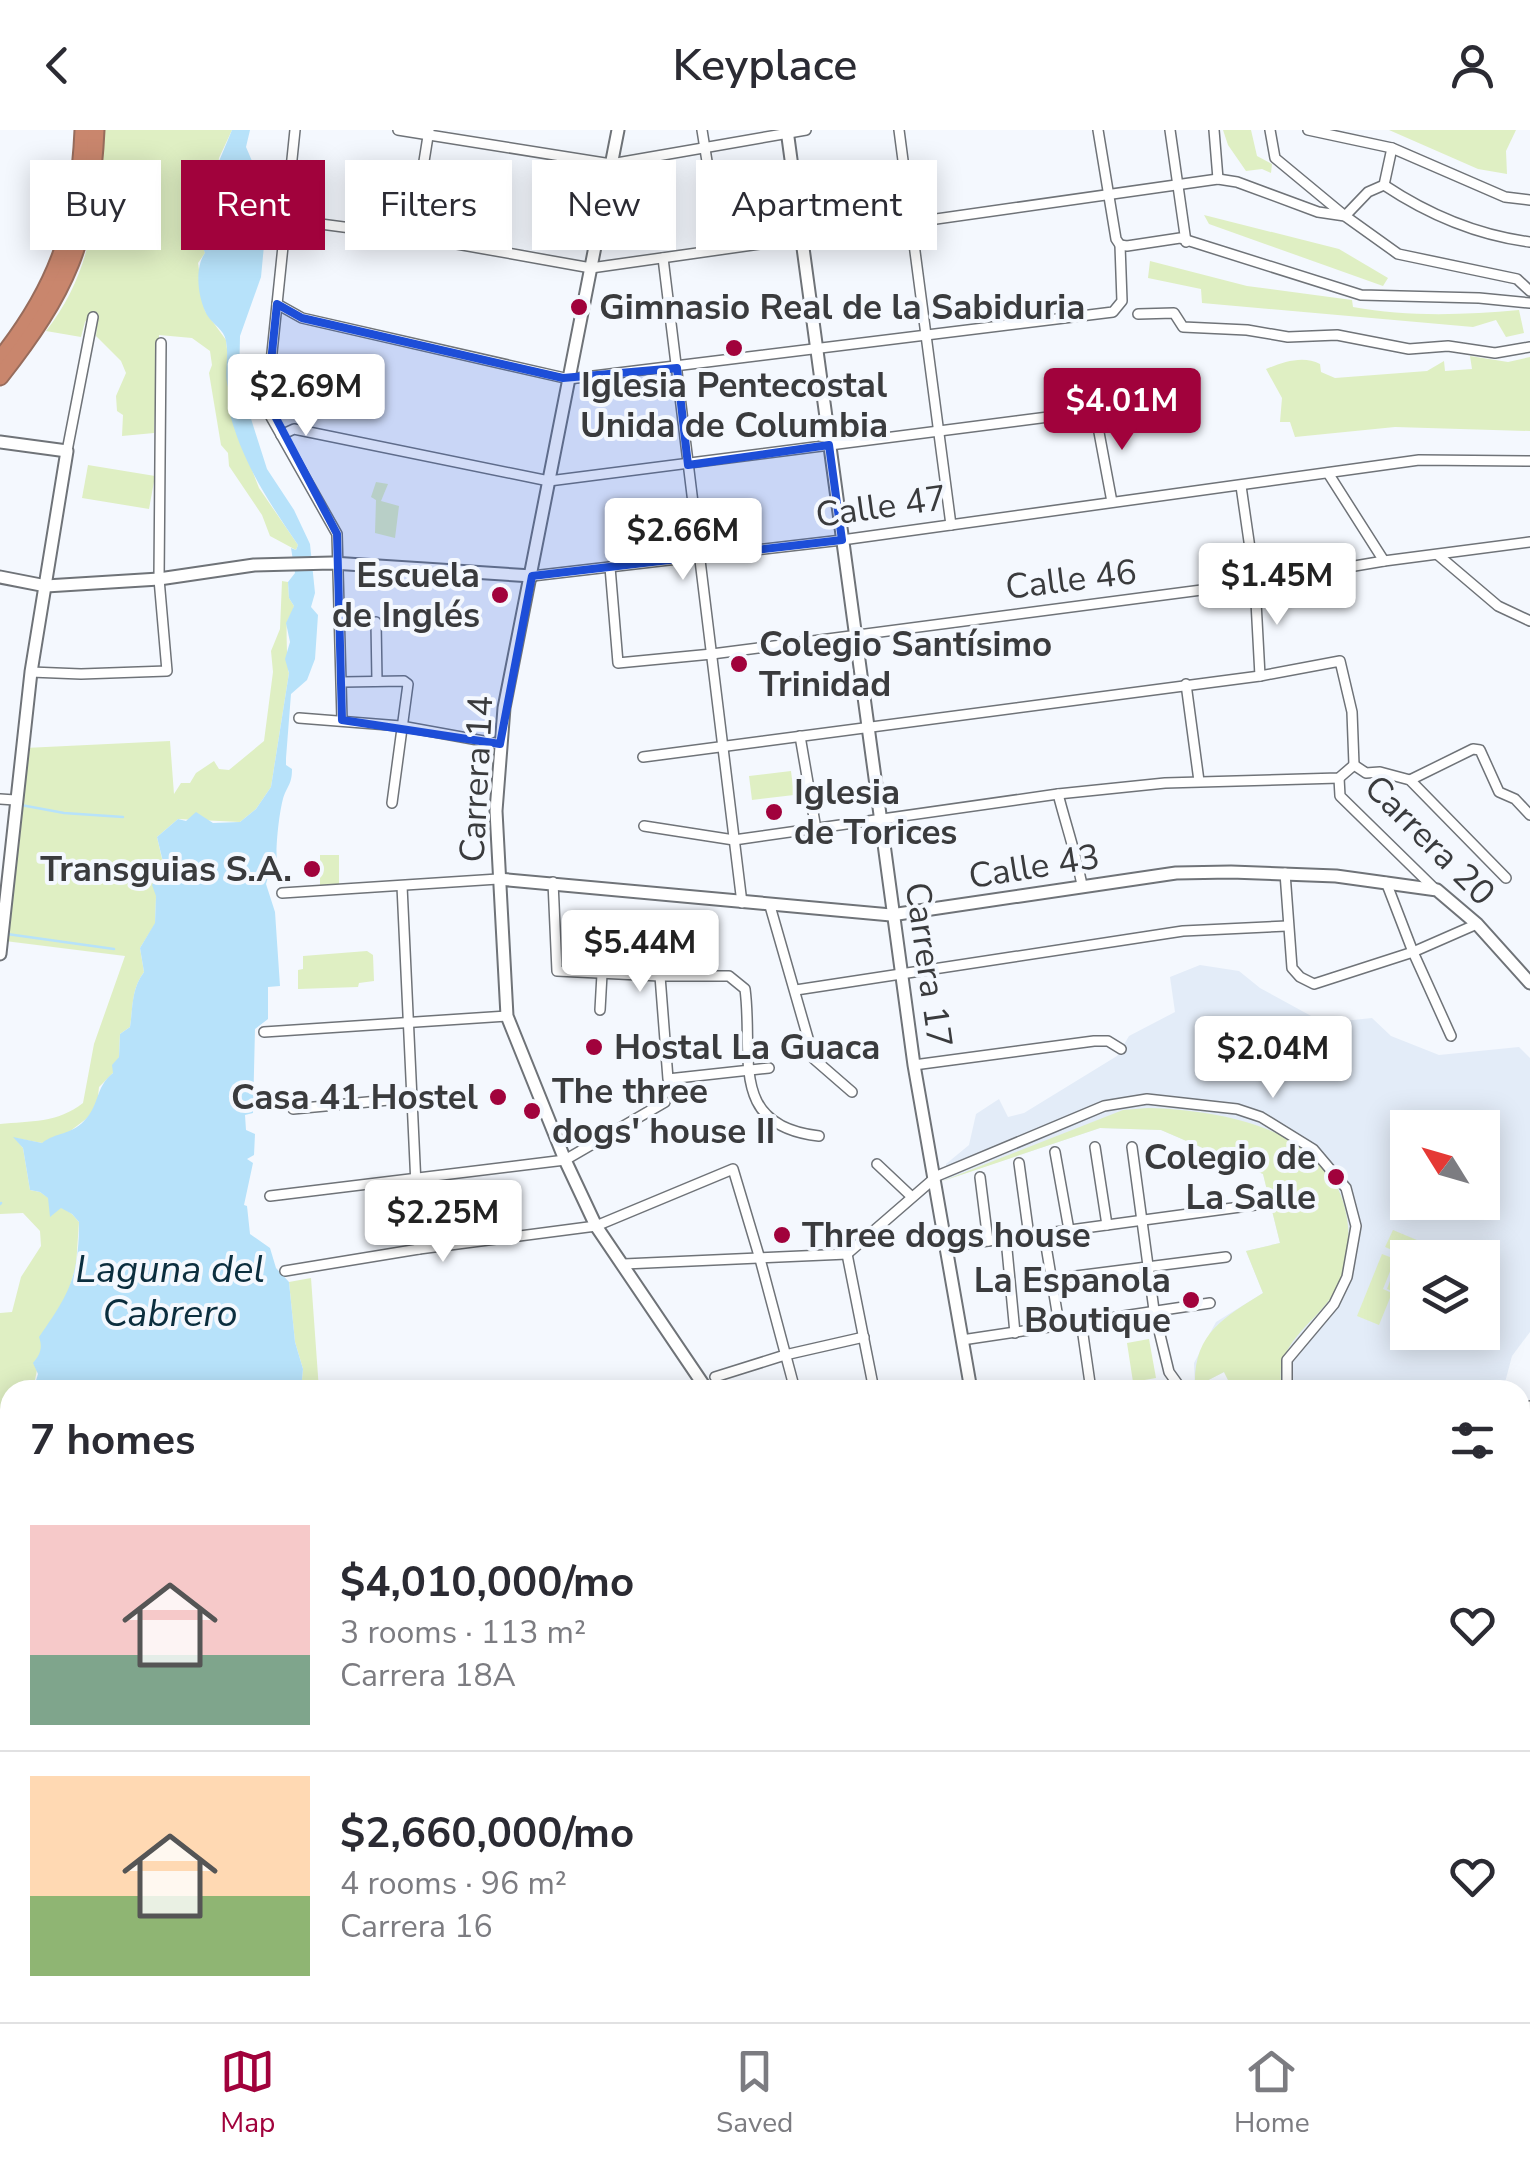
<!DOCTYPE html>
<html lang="en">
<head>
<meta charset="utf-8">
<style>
	:root { --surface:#fff; --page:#f2f2f3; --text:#2b2b33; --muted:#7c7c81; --line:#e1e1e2; --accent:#a1023c }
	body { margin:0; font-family:"Nunito Sans",sans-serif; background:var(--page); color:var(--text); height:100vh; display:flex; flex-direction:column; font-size:38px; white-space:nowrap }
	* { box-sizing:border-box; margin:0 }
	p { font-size:32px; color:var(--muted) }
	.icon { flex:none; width:55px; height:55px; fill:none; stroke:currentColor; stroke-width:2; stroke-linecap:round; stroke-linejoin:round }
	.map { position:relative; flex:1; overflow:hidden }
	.drawer { position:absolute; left:0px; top:1250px; width:1530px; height:642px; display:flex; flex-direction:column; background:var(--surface); border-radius:30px 30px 0 0; box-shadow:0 5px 25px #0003 }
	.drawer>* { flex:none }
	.top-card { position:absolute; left:30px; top:30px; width:1000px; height:90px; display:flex; gap:20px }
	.needle { width:65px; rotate:307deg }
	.tools { position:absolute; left:1390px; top:980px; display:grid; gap:20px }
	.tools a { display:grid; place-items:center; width:110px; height:110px; border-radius:0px; background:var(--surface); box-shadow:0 5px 25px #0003; font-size:50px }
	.price { position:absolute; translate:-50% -85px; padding:0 22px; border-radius:10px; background:#fff; color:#222; font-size:32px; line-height:65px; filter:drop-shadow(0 2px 5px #0008) }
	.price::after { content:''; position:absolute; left:50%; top:60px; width:30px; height:22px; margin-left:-15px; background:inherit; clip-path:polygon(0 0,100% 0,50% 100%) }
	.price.on { background:var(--accent); color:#fff }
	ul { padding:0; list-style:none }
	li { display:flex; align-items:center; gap:30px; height:250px; padding:0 30px }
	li+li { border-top:2px solid var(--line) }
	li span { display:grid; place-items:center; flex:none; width:280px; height:200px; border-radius:0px; color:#555 }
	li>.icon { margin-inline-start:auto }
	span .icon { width:120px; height:120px; fill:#fffc; stroke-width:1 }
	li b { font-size:42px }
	h2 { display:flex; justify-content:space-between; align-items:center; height:120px; padding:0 30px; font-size:42px }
	.pill { padding:0 35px; border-radius:0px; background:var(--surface); box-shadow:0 5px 25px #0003; font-size:35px; line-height:90px }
	.pill.on { background:var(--accent); color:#fff }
	header { display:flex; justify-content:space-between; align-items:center; height:130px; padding:0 30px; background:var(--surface); font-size:45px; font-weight:600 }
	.menu { display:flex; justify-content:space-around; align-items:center; height:140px; border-top:2px solid var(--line); background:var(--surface); font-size:28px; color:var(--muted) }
	.menu a { display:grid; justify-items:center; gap:5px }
	.menu .on { color:var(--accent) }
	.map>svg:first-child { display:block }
	.built { fill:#e3ecf8; fill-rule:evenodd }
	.green { fill:#dfefc3 }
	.water { fill:#b7e2fa }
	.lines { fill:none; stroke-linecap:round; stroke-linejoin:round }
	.stream { stroke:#b7e2fa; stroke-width:2.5 }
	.street-casing { stroke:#6f7378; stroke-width:12 }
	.secondary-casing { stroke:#6f7378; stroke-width:15 }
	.highway-casing { stroke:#976c5c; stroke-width:19 }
	.street { stroke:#fff; stroke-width:9 }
	.secondary { stroke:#fff; stroke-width:11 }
	.highway { stroke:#c9866d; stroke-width:15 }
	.marked { fill:#1d4ed8; fill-opacity:0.2; stroke:#1d4ed8; stroke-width:8; stroke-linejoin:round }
	.poi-dot { fill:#a1023c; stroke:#f4f8fe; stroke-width:4 }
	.labels { text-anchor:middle; stroke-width:8; stroke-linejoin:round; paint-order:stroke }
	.poi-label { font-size:35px; font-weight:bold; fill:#3a3b3d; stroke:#f4f8fe; text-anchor:start }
	.street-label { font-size:35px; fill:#3a3b3d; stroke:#f4f8fe }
	.water-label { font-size:38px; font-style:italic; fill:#0b2e3e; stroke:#f4f8fe }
</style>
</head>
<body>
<header><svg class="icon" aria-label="back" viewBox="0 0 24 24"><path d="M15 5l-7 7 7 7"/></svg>Keyplace<svg class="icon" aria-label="person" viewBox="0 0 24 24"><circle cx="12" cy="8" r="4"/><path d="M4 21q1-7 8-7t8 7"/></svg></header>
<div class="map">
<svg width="1530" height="1892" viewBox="0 0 1530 1892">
	<rect width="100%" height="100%" fill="#f4f8fe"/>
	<g class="built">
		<path d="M1200,835L1239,841L1260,858L1324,893L1372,888L1391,906L1439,925L1519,917L1530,928V1202L1512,1226L1503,1260H1233L1224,1242L1195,1257L1194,1233L1216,1192L1263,1163L1246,1121L1280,1113L1263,1044L1161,1000L1100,998L945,1050L946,1034L969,1015L976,984L999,969L1008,987L1024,983L1117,926L1129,906L1175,882L1170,847ZM1408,998H1482V1072H1408ZM1408,1128H1482V1202H1408Z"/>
		<polygon points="960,1882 963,1892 710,1892 706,1883"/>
	</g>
	<g class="green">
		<path d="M103,0H232L219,28L217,44L221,54L216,79L202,113L205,123L198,133L205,181L226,210L232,266L231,286L259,358L298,415L296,420L270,406L262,385L229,336L228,323L221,315L209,243L212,235L210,221L192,208L159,205L154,303L122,306L123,285L117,281L116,266L126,243L121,231L96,206L98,186L93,183L85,192L81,207L46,201C94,140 97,74 103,0Z"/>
		<polygon points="1223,0 1251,0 1257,26 1272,34 1271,43 1262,39 1246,41 1228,15"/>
		<polygon points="1389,0 1516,0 1506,21 1507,44 1478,39"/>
		<polygon points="1204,85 1339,119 1388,148 1383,156 1209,94"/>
		<path d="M1150,131L1247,156L1352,170L1353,177C1407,187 1464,185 1519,180L1524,203L1506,207L1496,190L1473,197L1202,173L1201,159L1148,148Z"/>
		<path d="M1470,226L1508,232L1530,227V301L1395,297L1295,307L1290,292H1280L1282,268L1266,239C1283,232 1303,225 1320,234L1321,242L1335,248L1427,241L1444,231L1445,241L1472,239Z"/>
		<polygon points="88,335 155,346 149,379 82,368"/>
		<polygon points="376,352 388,354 381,371 399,376 395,408 375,403 376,370 371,367"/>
		<path d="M282,451L288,452L289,468L294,476C293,482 289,486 287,492C286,496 287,537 289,543L271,657L256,679L240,692L178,689L157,707L163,733L157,741L155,794L140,818L144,842C131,859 133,879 130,897L120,904L119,927L113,943L99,957L97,977L86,989L65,1005L42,1013L15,1008L23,1018L30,1060L40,1062L72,1084L79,1092L76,1136L68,1162L56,1188L45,1200L33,1260H10V1306H0V1183L12,1182L21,1147L41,1116L40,1101L23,1083L0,1084V994C30,991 58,993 83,973L94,914L125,826L5,811L25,618L170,611L174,664L181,653H190L196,643L214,631L219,639L229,640L264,611L273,542L271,521L280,499Z"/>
		<polygon points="791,641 794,665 752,670 749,646"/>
		<rect x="320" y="725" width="19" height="33"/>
		<polygon points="367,821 373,825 374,851 359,853 358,857 298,859 298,840 303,839 303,826"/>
		<path d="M1148,978C1225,980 1340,1001 1348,1096C1350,1117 1346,1144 1334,1163C1314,1195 1270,1217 1283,1260H1233L1224,1242L1195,1257C1193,1204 1223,1188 1263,1163L1246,1121L1280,1113L1263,1044L1161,1000L1100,998L940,1052L1123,980Z"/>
		<polygon points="1393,1100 1424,1113 1417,1127 1408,1127 1385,1117"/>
		<polygon points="1382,1124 1395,1129 1383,1159 1392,1163 1379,1195 1357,1186"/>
		<polygon points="1398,1130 1407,1134 1407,1149 1402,1165 1387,1159"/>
		<polygon points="311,1148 319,1260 301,1260 303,1239 295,1212 289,1152"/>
		<polygon points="1149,1209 1156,1248 1133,1252 1127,1213"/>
		<polygon points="0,1315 10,1315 10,1414 0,1387"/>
		<polygon points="0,1642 10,1833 0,1832"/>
		<polygon points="586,1882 672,1883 685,1892 579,1892"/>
		<polygon points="251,1883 387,1883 380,1892 245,1892"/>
	</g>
	<g class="water">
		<path d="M232,0H250L246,17L261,52L236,78L235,98L248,115L265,105L261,147L240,206L239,251L267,339L294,380L310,414L315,463L311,477L318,485L315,529L307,550L291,564L286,628V635L292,639C292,650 290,653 285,663C280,673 275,719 277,730L270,740L266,754L275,782L280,856L268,857V889L255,899L253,983L245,985L246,1000L255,1004L254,1025L247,1029L253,1033L244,1075L247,1076L250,1104L270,1118L276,1138L289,1152L295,1212L303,1239L301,1260H33L38,1244L33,1233C40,1225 43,1218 39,1207C69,1164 79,1147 79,1092L72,1084L61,1078L50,1087L48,1068L40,1062L30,1060L23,1018L13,1007L42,1013C56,1002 71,1005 84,991C100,975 95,957 113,943L112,935L119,927L120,904L130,897C133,878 131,859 144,842L140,818L155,793L156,766L152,755L163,732L157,707L178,689L186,691L196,682L213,693L240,692L256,679L271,657L289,543L285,529L290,512L286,493L294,476L289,468L288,452L295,443L291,418L296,420L298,415C268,371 240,329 228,276L232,266C221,249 230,230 226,211C224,199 213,195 207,185C198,169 194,138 205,123L201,113L217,79L221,55L217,36Z"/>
		<polygon points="72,1883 251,1883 244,1892 76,1892"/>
	</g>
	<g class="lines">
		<g class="stream">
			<polyline points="21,675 64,683 123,687"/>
			<polyline points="7,804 114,819"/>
			<polyline points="0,1074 1,1073"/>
		</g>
		<g class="street-casing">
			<g id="street">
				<polyline points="295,0 267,271 271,287 337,404 342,590"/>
				<polyline points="398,0 611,34 806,0"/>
				<polyline points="702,0 721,119"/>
				<polyline points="899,0 951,395"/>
				<polyline points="1170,0 1186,112"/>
				<polyline points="1214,0 1218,49"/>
				<polyline points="1270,0 1275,28 1345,86 1368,62 1384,55 1392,18"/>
				<polyline points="1308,0 1392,18 1505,67 1530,70"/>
				<path d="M1384,55C1429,85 1476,105 1530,112"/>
				<polyline points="287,101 313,93 412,106 591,138 1218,49 1237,52 1318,82 1345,86 1398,124 1517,149 1530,161"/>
				<polyline points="412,106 429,0"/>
				<polyline points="1120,115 1127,116 1180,108 1361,165 1479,168 1530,173"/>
				<polyline points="663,128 742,773"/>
				<polyline points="277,174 302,188 569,249 1113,182 1122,171 1120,115 1116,109 1098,0"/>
				<polyline points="1138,184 1174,183 1183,197 1247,200 1288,207 1337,205 1409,219 1448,216 1495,223 1530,217"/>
				<polyline points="1095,281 1112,372"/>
				<polyline points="281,305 294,299 549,351 1095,281 1138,280"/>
				<polyline points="67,321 93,187"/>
				<polyline points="1328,343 1384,431"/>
				<polyline points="1241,356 1255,453 1260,546"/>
				<polyline points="1438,425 1498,476 1530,491"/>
				<polyline points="610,437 618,533 712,524 1255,453 1384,431 1530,412"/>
				<polyline points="532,446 842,410 1419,330 1530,331"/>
				<polyline points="376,492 377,551"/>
				<polyline points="31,542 81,544 167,541 159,449 161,213"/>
				<polyline points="343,552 404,551 408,554 392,673"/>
				<polyline points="1186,554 1199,651"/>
				<polyline points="299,588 401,596 500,614"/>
				<polyline points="800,606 816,699"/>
				<polyline points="643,627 1260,546 1340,531 1352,582 1354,635"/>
				<polyline points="1339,648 1340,666 1436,760"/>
				<polyline points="1410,650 1473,619 1480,620 1499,662 1515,669 1530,685"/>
				<path d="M1058,664C1066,695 1076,724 1082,755"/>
				<polyline points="0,669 15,670"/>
				<polyline points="644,696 734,710 1058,664 1165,653 1339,648 1354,635 1366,643 1380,642 1410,650 1506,748"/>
				<polyline points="1285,743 1292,838 1300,847 1314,854 1413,822 1477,794"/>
				<path d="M553,752L557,841L660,846H729L745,859C754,925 727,996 819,1006"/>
				<polyline points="1386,752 1413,822 1451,906"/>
				<polyline points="402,756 419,1119"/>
				<polyline points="282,763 498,749"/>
				<polyline points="770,776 814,929 852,962"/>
				<polyline points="660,846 668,949 769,938"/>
				<polyline points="796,860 1183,801 1287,796"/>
				<polyline points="600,880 602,844"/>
				<polyline points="264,902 507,886"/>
				<polyline points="914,935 1094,911 1108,911 1121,919"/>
				<polyline points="293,979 410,968"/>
				<polyline points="1095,1017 1107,1095"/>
				<polyline points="1132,1017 1154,1180 1169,1242 1182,1260"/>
				<polyline points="1055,1022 1069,1100"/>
				<polyline points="1019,1033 1029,1106"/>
				<polyline points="877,1034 912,1067"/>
				<polyline points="980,1047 988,1111"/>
				<polyline points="270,1066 565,1030 665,972"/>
				<polyline points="1044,1104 1059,1194"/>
				<polyline points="1006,1109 1015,1203"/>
				<polyline points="944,1117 1255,1075"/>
				<polyline points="847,1124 874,1260"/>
				<polyline points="624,1134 847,1124 937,1046 1104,976 1147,969 1237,979 1261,987 1313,1019 1346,1058 1356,1096 1347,1147 1334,1174 1287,1230 1287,1260"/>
				<polyline points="285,1141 419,1119 596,1096 733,1039 760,1129 795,1260"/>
				<polyline points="1052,1149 1226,1127"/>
				<polyline points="1081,1191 1091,1260"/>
				<polyline points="962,1210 1210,1173"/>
				<polyline points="715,1247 785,1225 864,1207"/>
				<polyline points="1520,1282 1530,1276"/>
				<polyline points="1520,1428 1530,1436"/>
				<polyline points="968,1882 971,1892"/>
			</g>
		</g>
		<g class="secondary-casing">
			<g id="secondary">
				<polyline points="618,0 504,578 496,681 507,886 565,1030 596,1096 707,1260"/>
				<polyline points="787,0 914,935 971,1260"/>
				<polyline points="0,312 67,321 31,542 0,824"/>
				<polyline points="0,447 46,456 159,449 254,435 332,433 532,446"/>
				<polyline points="498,749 891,785 1176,743 1231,742 1336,746 1437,760 1477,794 1530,853"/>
				<polyline points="0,1401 10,1428"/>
				<polyline points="1520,1676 1530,1666"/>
				<polyline points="1520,1879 1530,1867"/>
				<polyline points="1012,1882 1015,1892"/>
				<polyline points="1089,1882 1096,1892"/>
				<polyline points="1468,1892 1469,1882"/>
				<polyline points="1525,1892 1530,1886"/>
			</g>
		</g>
		<g class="highway-casing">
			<g id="highway">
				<path d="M0,229C58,156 79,93 83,0"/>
				<path d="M0,247C66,163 91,109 96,0"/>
				<polyline points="1520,1509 1530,1499"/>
				<polyline points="1520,1533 1530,1524"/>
				<polyline points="0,1840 10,1840"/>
				<polyline points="0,1851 10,1852"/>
				<polyline points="38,1882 41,1892"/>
				<polyline points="50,1882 53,1892"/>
				<polyline points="391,1892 397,1882"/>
				<polyline points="421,1892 429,1882"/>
			</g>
		</g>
		<use href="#street" class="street"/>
		<use href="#secondary" class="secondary"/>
		<use href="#highway" class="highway"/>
	</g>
	<path class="marked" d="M277,174L302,188L563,248L677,238L688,335L829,315L842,410L532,446L500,614L342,590L337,404L267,271Z"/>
	<g class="poi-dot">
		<circle cx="579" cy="177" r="10"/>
		<circle cx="734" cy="218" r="10"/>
		<circle cx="500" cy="465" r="10"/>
		<circle cx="739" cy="534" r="10"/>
		<circle cx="774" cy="682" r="10"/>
		<circle cx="312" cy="739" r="10"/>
		<circle cx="594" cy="917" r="10"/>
		<circle cx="498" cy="967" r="10"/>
		<circle cx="532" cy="981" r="10"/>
		<circle cx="1336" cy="1047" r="10"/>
		<circle cx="782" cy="1105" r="10"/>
		<circle cx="1191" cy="1170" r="10"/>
	</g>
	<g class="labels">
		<g class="poi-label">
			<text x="599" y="189">Gimnasio Real de la Sabiduria</text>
			<text x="734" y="267" text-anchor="middle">Iglesia Pentecostal<tspan x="734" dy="40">Unida de Columbia</tspan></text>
			<text x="480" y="457" text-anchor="end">Escuela<tspan x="480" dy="40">de Inglés</tspan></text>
			<text x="759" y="526">Colegio Santísimo<tspan x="759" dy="40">Trinidad</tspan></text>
			<text x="794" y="674">Iglesia<tspan x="794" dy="40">de Torices</tspan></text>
			<text x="292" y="751" text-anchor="end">Transguias S.A.</text>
			<text x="614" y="929">Hostal La Guaca</text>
			<text x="552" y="973">The three<tspan x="552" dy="40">dogs' house II</tspan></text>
			<text x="478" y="979" text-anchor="end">Casa 41 Hostel</text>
			<text x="1316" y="1039" text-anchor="end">Colegio de<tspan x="1316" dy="40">La Salle</tspan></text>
			<text x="802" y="1117">Three dogs house</text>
			<text x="1171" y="1162" text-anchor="end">La Espanola<tspan x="1171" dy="40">Boutique</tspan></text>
		</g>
		<g class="street-label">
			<text transform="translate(881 376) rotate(-8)" y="12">Calle 47</text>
			<text transform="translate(1071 449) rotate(-7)" y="12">Calle 46</text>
			<text transform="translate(476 649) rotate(-87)" y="12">Carrera 14</text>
			<text transform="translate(1430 710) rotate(45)" y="12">Carrera 20</text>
			<text transform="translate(1034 736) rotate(-9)" y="12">Calle 43</text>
			<text transform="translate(929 835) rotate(82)" y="12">Carrera 17</text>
		</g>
		<g class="water-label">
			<text x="170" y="1152">Laguna del<tspan x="170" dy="44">Cabrero</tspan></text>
		</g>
	</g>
</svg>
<div class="tools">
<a><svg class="needle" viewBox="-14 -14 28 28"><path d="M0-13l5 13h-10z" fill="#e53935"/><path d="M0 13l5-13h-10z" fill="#7c7c81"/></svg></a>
<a><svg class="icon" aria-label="layers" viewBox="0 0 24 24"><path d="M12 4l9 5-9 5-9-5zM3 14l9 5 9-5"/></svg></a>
</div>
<b class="price" style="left:306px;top:309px">$2.69M</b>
<b class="price on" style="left:1122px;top:323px">$4.01M</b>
<b class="price" style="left:683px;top:453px">$2.66M</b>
<b class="price" style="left:1277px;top:498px">$1.45M</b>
<b class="price" style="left:640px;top:865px">$5.44M</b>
<b class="price" style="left:1273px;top:971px">$2.04M</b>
<b class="price" style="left:443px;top:1135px">$2.25M</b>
<div class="top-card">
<a class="pill">Buy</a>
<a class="pill on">Rent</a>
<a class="pill">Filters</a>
<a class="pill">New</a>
<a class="pill">Apartment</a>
</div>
<section class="drawer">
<h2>7 homes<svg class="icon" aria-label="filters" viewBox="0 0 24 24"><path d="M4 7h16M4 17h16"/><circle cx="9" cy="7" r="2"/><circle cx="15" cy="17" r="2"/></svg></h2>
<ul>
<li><span style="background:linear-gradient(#f6c9c9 65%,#7fa58c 0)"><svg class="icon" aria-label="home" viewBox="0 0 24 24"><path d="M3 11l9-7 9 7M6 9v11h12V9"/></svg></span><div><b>$4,010,000/mo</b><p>3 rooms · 113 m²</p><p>Carrera 18A</p></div><svg class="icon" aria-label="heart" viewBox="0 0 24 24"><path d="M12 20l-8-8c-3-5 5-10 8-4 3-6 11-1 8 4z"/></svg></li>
<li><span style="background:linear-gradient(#ffd9b3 60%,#8fb573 0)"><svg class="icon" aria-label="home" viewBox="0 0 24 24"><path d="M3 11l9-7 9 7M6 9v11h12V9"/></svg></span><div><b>$2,660,000/mo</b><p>4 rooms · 96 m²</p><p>Carrera 16</p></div><svg class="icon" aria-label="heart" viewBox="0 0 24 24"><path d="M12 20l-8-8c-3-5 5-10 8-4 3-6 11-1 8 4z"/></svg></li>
</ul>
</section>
</div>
<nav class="menu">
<a class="on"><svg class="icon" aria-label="map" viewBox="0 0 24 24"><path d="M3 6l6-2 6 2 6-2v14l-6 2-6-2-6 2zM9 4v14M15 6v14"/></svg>Map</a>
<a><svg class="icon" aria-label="saved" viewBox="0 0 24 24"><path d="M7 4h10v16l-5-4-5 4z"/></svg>Saved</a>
<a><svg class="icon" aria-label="home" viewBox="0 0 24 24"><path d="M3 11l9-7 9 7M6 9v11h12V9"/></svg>Home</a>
</nav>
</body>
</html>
